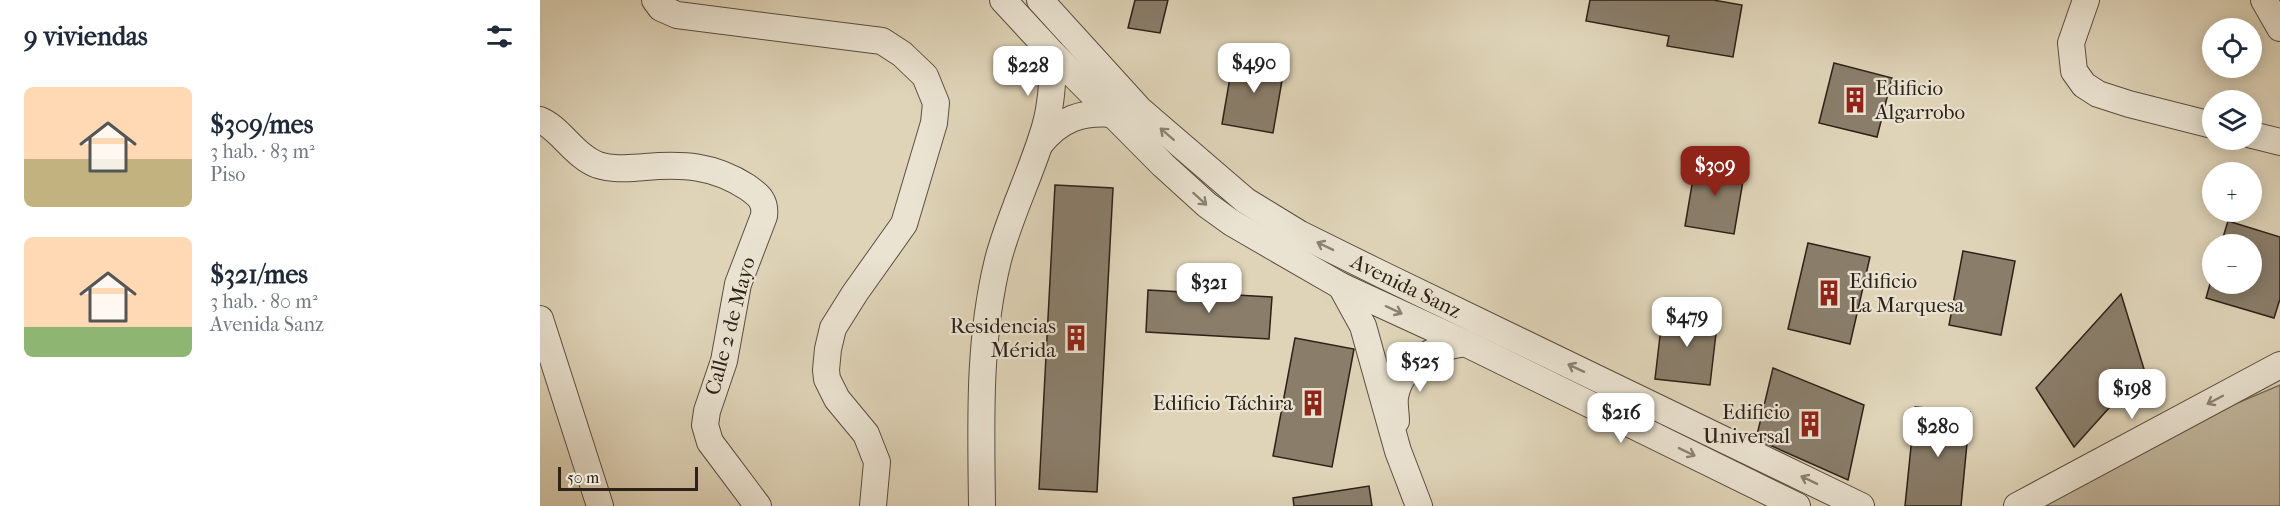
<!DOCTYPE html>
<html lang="es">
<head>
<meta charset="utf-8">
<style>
	:root { --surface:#fff; --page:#f6f6f7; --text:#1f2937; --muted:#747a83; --accent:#8f2418 }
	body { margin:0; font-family:"IM FELL French Canon",serif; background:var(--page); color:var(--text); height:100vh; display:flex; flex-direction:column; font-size:22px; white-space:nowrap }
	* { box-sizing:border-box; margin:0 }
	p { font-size:20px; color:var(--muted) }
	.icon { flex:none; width:33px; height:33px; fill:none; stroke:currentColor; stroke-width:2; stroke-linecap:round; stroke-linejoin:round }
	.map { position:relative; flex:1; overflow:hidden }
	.panel { display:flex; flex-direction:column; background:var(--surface); width:540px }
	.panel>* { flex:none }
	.fabs { position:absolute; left:1662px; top:18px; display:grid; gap:12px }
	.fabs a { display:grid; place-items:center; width:60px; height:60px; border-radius:50%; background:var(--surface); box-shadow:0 3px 15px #0003; font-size:30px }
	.scale { position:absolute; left:18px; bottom:15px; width:140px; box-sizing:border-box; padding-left:6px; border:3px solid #2d2118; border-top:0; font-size:16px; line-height:21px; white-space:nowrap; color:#2d2118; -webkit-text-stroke:4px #eae3d1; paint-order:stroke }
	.price { position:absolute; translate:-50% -51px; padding:0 14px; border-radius:12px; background:#fff; color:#222; font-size:20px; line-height:39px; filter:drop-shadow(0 2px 3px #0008) }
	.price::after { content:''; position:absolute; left:50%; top:36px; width:18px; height:14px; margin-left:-9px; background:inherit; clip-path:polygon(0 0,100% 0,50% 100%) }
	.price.selected { background:var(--accent); color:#fff }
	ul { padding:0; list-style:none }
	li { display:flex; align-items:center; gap:18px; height:150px; padding:0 24px }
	li span { display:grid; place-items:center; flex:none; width:168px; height:120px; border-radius:9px; color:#555 }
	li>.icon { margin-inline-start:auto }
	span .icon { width:72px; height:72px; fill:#fffc; stroke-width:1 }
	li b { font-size:26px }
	h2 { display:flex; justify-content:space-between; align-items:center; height:72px; padding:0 24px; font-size:26px }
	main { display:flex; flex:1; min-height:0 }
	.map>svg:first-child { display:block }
	.green { fill:#c1b69d; stroke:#776c5a; stroke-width:1.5 }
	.building { fill:#8a7e6b; stroke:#2d2118; stroke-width:1.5 }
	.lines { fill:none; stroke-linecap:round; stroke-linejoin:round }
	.minor-casing { stroke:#5a4e40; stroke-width:28 }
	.minor { stroke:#eae3d1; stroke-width:26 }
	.oneway { stroke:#8c8274 }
	.labels { text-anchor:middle; stroke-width:4.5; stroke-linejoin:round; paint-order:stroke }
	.poi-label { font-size:21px; fill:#2d2118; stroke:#eae3d1; text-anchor:end }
	.street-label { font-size:21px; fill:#2d2118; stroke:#eae3d1 }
</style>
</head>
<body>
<main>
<section class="panel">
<h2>9 viviendas<svg class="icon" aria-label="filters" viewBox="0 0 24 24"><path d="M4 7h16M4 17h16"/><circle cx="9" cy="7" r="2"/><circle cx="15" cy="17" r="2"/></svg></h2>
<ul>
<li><span style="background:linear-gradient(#ffd9b3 60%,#c2b280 0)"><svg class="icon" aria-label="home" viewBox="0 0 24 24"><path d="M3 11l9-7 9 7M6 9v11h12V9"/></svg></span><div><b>$309/mes</b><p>3 hab. · 83 m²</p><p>Piso</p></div></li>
<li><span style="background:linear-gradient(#ffd9b3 75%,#8fb573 0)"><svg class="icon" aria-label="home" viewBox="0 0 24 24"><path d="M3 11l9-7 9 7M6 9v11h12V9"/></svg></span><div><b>$321/mes</b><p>3 hab. · 80 m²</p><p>Avenida Sanz</p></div></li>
</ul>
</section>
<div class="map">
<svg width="1740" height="506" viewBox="0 0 1740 506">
	<rect width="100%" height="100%" fill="#dfd4b8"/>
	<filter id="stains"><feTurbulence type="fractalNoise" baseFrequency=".00333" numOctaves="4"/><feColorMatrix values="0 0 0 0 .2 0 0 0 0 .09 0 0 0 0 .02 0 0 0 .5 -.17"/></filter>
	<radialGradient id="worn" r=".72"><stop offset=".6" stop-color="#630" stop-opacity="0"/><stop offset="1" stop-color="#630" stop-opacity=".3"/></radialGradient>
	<polygon class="green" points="1740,385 1740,506 1493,506 1615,438"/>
	<g class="building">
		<polygon points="595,0 628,0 620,33 588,28"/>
		<polygon points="1050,0 1173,0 1202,5 1193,57 1127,46 1129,36 1046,21"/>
		<polygon points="694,54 745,63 733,133 682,124"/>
		<polygon points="1294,63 1352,78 1337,137 1279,123"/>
		<polygon points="1156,161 1205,169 1194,234 1145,226"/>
		<polygon points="515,185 573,188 557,492 499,489"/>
		<polygon points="1688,221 1740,237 1740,299 1734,318 1666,298 1670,284 1712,284 1712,244 1681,244"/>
		<polygon points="1268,243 1330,257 1310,344 1248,329"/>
		<polygon points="1423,251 1475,261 1461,335 1409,325"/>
		<polygon points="608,290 732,297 729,339 606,332"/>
		<polygon points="1581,294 1604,369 1534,447 1496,388"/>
		<polygon points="1123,310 1178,316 1170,385 1115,379"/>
		<polygon points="755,338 814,349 792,467 733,456"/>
		<polygon points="1233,368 1324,405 1308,480 1216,439"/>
		<polygon points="1375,407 1430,412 1421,506 1365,506"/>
		<polygon points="829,486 832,506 754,506 753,498"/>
	</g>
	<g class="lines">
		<g class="minor-casing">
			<g id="minor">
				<polyline points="115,0 121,8 137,15 342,41 362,54 385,76 396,103 394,123 364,224 315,293 293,328 288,349 286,370 287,379 297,399 326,434 337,462 333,506"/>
				<polyline points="463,0 513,54 623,165 667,205 692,223 801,286 925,343 1257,506"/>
				<polyline points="500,0 599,109 706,201 760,234 841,274 1321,506"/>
				<polyline points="1546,0 1531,43 1534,71 1544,85 1558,94 1589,104 1672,125"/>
				<polyline points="1724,0 1740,28"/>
				<path d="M0,120C20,128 34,156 58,165C73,170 89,168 105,167C143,164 173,165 207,187C218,195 226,200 224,216L198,284L184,361L167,411L165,425L170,442L218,506"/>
				<polyline points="1712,135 1740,142"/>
				<path d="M500,144C520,119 542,111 574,114"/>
				<polyline points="801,286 823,326 858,451 879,506"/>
				<polyline points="0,319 60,506"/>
				<path d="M856,421C856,414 854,405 855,397C861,363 894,347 925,343"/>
				<path d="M442,506C441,423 438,341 458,260C470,214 492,172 505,127C512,103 513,78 513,54"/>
				<polyline points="1477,506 1740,365"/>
			</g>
		</g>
		<use href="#minor" class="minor"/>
	</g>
	<defs><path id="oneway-shaft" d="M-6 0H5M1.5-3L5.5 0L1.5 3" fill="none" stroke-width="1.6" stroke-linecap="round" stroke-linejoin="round" transform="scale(1.5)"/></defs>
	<g class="oneway">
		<use href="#oneway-shaft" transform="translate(627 134) rotate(-139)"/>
		<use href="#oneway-shaft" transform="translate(660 199) rotate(42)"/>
		<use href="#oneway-shaft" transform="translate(785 246) rotate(-154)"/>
		<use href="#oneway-shaft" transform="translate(854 310) rotate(25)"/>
		<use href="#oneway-shaft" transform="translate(1036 368) rotate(-155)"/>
		<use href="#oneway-shaft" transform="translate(1675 400) rotate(152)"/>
		<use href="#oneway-shaft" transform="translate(1147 452) rotate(26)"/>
		<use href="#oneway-shaft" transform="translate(1269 480) rotate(-154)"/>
	</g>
	<defs>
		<g id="building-bare" transform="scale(2.07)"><path d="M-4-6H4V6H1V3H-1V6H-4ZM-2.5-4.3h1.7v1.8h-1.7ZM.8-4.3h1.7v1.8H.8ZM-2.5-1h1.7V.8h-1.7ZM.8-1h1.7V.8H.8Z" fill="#8f2418" stroke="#eae3d1" stroke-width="2.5" paint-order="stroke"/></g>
	</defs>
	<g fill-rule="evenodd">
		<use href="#building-bare" x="1315" y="100"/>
		<use href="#building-bare" x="1289" y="293"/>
		<use href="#building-bare" x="536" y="338"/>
		<use href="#building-bare" x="773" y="403"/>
		<use href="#building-bare" x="1270" y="424"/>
	</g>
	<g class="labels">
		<g class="poi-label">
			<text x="1335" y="95" text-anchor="start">Edificio<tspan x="1335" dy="24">Algarrobo</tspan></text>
			<text x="1309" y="288" text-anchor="start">Edificio<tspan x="1309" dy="24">La Marquesa</tspan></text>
			<text x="516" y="333">Residencias<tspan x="516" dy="24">Mérida</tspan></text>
			<text x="753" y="410">Edificio Táchira</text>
			<text x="1250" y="419">Edificio<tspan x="1250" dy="24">Universal</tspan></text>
		</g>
		<g class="street-label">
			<text transform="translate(866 286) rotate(26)" y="7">Avenida Sanz</text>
			<text transform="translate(190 326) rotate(-75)" y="7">Calle 2 de Mayo</text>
		</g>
	</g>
	<rect width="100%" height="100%" filter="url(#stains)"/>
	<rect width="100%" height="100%" fill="url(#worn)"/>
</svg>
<div class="fabs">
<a><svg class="icon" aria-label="locate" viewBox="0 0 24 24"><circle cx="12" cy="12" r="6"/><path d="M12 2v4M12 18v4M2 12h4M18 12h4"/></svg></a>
<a><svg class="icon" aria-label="layers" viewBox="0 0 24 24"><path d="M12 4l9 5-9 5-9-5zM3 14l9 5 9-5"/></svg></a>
<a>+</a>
<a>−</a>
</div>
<div class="scale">50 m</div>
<b class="price" style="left:714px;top:94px">$490</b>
<b class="price" style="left:488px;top:97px">$228</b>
<b class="price selected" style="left:1175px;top:197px">$309</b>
<b class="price" style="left:669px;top:314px">$321</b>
<b class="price" style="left:1147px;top:348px">$479</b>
<b class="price" style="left:880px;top:393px">$525</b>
<b class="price" style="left:1592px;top:420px">$198</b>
<b class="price" style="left:1081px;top:444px">$216</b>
<b class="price" style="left:1398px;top:458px">$280</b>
</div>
</main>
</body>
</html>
